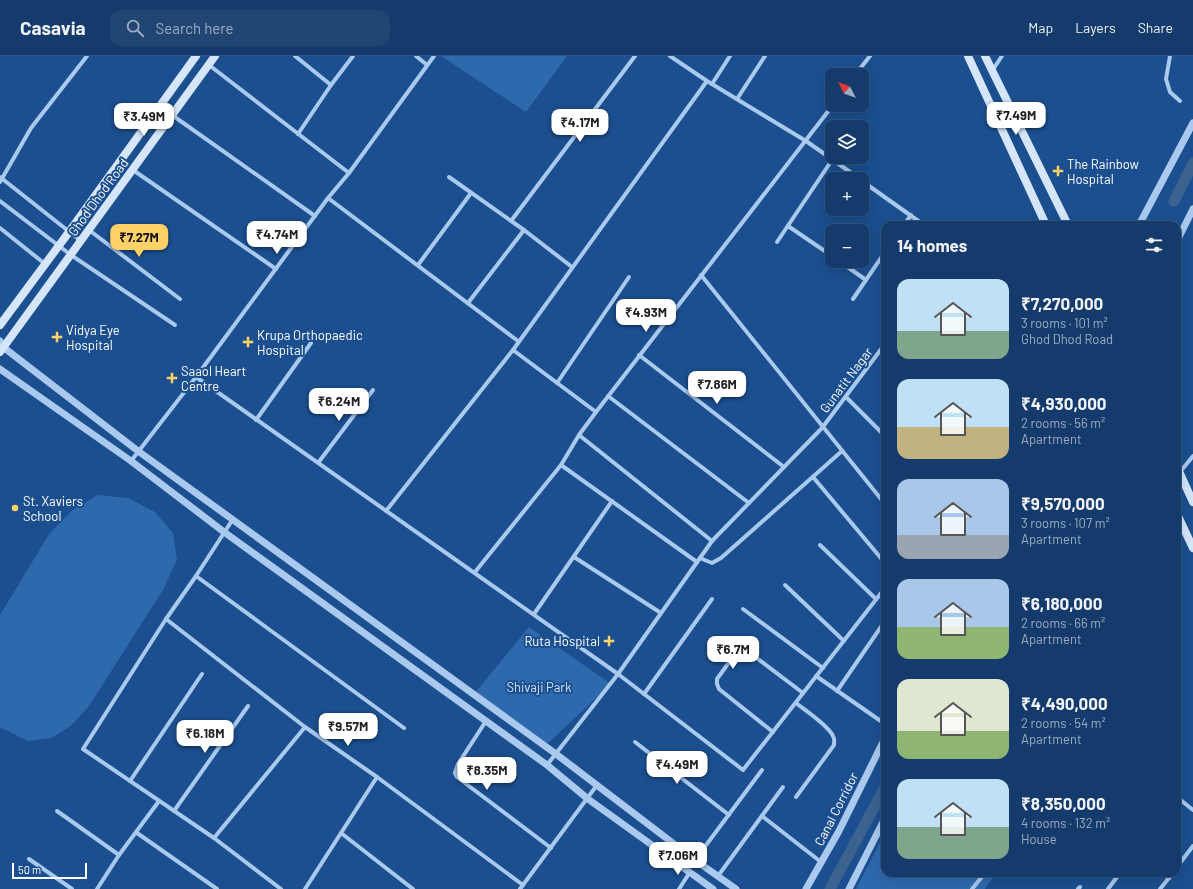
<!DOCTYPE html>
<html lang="en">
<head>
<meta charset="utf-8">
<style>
	:root { --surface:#143b6b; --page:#214673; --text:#f1f3f6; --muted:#9dadc1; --line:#33557e; --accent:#ffd166 }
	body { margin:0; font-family:Barlow,sans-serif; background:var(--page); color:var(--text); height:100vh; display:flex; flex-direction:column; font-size:15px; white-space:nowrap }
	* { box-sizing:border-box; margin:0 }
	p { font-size:13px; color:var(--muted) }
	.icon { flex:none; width:22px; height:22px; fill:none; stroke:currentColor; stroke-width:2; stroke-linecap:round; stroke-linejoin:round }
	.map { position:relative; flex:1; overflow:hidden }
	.side { position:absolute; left:881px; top:165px; width:300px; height:656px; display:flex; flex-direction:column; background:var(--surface); border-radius:12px; box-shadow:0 4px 16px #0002,0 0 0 1px var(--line) }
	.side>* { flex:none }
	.needle { width:26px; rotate:312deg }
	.buttons { position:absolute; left:825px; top:12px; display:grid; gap:8px }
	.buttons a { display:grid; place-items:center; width:44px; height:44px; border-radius:8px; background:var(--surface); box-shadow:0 4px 16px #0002,0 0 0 1px var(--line); font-size:20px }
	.scale { position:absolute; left:12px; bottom:10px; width:75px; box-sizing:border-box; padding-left:4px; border:2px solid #fff; border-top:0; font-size:11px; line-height:14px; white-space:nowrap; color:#fff; -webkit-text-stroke:3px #1b4f8f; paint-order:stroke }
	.price { position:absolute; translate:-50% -34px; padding:0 9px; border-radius:8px; background:#fff; color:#222; font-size:13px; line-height:26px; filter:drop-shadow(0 1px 2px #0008) }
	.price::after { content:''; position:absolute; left:50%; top:24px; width:12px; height:9px; margin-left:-6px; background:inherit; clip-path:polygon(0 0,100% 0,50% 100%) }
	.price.selected { background:var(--accent); color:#111 }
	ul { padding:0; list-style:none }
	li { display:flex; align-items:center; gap:12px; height:100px; padding:0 16px }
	li span { display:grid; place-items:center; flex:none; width:112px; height:80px; border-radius:12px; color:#555 }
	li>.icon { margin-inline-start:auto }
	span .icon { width:48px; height:48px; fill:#fffc; stroke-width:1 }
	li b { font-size:17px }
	h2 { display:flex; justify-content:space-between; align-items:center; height:48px; padding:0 16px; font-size:17px }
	header { display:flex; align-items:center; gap:24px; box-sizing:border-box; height:56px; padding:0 20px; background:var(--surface); border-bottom:1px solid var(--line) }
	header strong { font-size:19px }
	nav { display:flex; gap:22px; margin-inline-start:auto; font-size:14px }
	.search { width:280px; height:36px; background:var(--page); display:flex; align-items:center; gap:10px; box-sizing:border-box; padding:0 14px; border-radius:12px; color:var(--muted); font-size:15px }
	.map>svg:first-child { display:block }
	.green { fill:#2e69ad }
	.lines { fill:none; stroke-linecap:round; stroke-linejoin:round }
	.canal { stroke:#3c6290; stroke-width:11 }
	.minor { stroke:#a9c9ee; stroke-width:4 }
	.tertiary { stroke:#a9c9ee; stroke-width:7 }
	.secondary { stroke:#d6e6fa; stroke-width:8 }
	.poi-dot { fill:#ffd166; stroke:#1b4f8f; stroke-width:1.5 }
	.labels { text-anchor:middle; stroke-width:4; stroke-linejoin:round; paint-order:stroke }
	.poi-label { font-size:13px; fill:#fff; stroke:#1b4f8f; text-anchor:start }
	.street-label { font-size:13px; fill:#fff; stroke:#1b4f8f }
	.park-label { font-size:13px; fill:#cfe3fa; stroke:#1b4f8f }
</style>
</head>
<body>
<header>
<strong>Casavia</strong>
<div class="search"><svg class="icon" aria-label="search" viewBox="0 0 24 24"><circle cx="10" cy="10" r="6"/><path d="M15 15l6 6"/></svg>Search here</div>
<nav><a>Map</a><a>Layers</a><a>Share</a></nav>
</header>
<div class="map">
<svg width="1193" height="833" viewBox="0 0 1193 833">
	<rect width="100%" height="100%" fill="#1b4f8f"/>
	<g class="green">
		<polygon points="441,0 567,0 526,56"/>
		<polygon points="98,439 128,442 155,456 173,477 177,503 163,534 89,650 71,670 51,682 28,685 0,671 0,559 49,478 73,454"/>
		<polygon points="529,571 611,628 545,690 474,638"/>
		<polygon points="885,777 885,817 996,817 985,833 856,833"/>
	</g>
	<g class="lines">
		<g class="canal">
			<polyline points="1174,145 1193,107"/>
			<polyline points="830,833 885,731"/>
		</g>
		<g class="minor">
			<polyline points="295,0 331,29 298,78"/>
			<polyline points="416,0 427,9"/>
			<polyline points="670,0 707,25 806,85 860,123"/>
			<polyline points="1170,0 1166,23 1170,36 1180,45"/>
			<polyline points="209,9 349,117"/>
			<polyline points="992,15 1002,0"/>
			<polyline points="855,19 870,0"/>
			<polyline points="712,28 730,0"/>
			<polyline points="331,29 353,0"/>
			<polyline points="737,43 765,0"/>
			<polyline points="172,59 315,160"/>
			<polyline points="133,114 276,213"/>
			<polyline points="0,121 81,185"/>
			<polyline points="449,121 524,174 572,211"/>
			<polyline points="862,125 924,169"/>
			<polyline points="0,126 31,72 87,0"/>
			<polyline points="328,142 518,285"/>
			<polyline points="0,145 71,199 175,269"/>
			<polyline points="511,165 635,0"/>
			<polyline points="904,169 911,159"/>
			<polyline points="788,170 832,200"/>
			<polyline points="0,172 45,208"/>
			<polyline points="89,174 180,243"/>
			<polyline points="777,186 832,104"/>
			<polyline points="839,205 866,224"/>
			<polyline points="418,209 471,137"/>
			<polyline points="701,219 885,448"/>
			<polyline points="853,243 885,196"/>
			<polyline points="468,247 524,174"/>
			<polyline points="513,294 596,356"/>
			<polyline points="639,299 784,411"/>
			<polyline points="196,321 618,618 743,714 885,532"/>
			<polyline points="557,327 629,221"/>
			<polyline points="608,340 749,447"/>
			<polyline points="846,341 885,380"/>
			<polyline points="256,364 311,287"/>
			<polyline points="880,375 885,366"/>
			<polyline points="579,379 712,485"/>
			<polyline points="131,405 196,321 328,142 349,117 434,0"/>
			<polyline points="318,407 373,334"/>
			<polyline points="561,409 697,506"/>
			<polyline points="1180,416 1193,400"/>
			<polyline points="813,421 885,507"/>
			<polyline points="386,455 513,294 707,25"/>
			<polyline points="233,463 196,520 166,563 83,693 214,782 281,833"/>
			<polyline points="820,489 876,543"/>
			<polyline points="574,501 661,557"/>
			<polyline points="700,502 712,507 721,502 842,395"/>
			<polyline points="475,516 561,409 579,379 596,356 833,49"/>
			<polyline points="196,520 404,672"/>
			<polyline points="785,529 844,585"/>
			<polyline points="743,553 823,612"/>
			<polyline points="534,558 612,445"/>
			<polyline points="166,563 305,671 377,721 523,829"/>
			<polyline points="816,620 885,668"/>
			<polyline points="837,635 885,565"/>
			<polyline points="644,638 712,543"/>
			<polyline points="486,665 458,708 455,717 457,721 551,792"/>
			<polyline points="773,676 719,633 717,628 717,623 735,598 744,594 750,597 803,637"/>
			<polyline points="635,686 729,759"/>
			<polyline points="547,709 618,618 712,485 822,372 885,288"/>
			<polyline points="130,725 202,618"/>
			<path d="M796,741L834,689C834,686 835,683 833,680C829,670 805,654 796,647"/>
			<polyline points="1177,741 1193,754"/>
			<polyline points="57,755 119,799"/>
			<polyline points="174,755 248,650"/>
			<polyline points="762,760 821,806"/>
			<polyline points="137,777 217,833"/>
			<polyline points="341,777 413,833"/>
			<polyline points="214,782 305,671"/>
			<polyline points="29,803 72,833"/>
			<polyline points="695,804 762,714"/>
			<polyline points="1177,811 1193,790"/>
			<polyline points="1162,817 1169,822"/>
			<polyline points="718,820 783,731"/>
			<polyline points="97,833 119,799 159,745"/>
			<polyline points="305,833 377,721"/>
			<polyline points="520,833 597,729"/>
			<polyline points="679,833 690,816"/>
			<polyline points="972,833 985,817"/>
			<polyline points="1078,833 1080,831"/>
			<polyline points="1108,833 1120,817"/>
			<polyline points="1160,833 1173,817"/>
		</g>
		<g class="tertiary">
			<polyline points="1139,169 1193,67"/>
			<polyline points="1177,185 1193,153"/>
			<polyline points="0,285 3,291 138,395 556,698 695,804 736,833"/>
			<polyline points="0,313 131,405 224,476 547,709 588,743 713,833"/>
			<polyline points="806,833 839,775 885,682"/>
			<polyline points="849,833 885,762"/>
		</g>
		<g class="secondary">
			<polyline points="968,0 1046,169"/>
			<polyline points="985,0 1068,169"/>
			<polyline points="0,269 69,176 196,0"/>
			<polyline points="0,296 215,0"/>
			<polyline points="1177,411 1193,446"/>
			<polyline points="1177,458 1193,492"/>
		</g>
	</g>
	<g class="poi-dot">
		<path d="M1056 109h4v4h4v4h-4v4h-4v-4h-4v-4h4z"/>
		<path d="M55 275h4v4h4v4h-4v4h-4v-4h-4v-4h4z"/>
		<path d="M246 280h4v4h4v4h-4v4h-4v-4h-4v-4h4z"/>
		<path d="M170 316h4v4h4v4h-4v4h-4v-4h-4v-4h4z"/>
		<circle cx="15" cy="452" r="4"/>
		<path d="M607 579h4v4h4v4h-4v4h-4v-4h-4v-4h4z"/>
	</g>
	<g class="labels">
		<g class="poi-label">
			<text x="1067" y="113">The Rainbow<tspan x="1067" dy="15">Hospital</tspan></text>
			<text x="66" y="279">Vidya Eye<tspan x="66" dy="15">Hospital</tspan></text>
			<text x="257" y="284">Krupa Orthopaedic<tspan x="257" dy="15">Hospital</tspan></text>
			<text x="181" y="320">Saaol Heart<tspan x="181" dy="15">Centre</tspan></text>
			<text x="23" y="450">St. Xaviers<tspan x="23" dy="15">School</tspan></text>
			<text x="600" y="590" text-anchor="end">Ruta Hospital</text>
		</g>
		<g class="street-label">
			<text transform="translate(98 141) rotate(-54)" y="5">Ghod Dhod Road</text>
			<text transform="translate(846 324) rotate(-53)" y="5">Gunatit Nagar</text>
			<text transform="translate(836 753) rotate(-63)" y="5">Canal Corridor</text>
		</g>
		<g class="park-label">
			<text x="539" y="636">Shivaji Park</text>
		</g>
	</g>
</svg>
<div class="buttons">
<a><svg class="needle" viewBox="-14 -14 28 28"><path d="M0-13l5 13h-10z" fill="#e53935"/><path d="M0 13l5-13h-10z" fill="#9dadc1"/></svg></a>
<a><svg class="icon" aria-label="layers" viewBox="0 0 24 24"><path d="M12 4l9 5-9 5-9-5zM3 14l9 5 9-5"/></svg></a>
<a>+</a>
<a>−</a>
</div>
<div class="scale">50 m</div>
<b class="price" style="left:1016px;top:80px">₹7.49M</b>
<b class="price" style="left:144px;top:81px">₹3.49M</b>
<b class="price" style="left:580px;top:87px">₹4.17M</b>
<b class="price" style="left:277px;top:199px">₹4.74M</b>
<b class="price selected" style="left:139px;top:202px">₹7.27M</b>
<b class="price" style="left:646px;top:277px">₹4.93M</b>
<b class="price" style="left:717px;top:349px">₹7.86M</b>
<b class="price" style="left:339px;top:366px">₹6.24M</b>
<b class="price" style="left:733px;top:614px">₹6.7M</b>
<b class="price" style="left:348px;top:691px">₹9.57M</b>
<b class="price" style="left:205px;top:698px">₹6.18M</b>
<b class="price" style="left:677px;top:729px">₹4.49M</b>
<b class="price" style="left:487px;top:735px">₹8.35M</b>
<b class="price" style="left:678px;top:820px">₹7.06M</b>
<section class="side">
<h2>14 homes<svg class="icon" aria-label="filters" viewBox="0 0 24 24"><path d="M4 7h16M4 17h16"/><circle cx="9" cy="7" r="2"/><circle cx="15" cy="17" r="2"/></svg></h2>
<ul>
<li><span style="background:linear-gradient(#bfe0f5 65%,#7fa58c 0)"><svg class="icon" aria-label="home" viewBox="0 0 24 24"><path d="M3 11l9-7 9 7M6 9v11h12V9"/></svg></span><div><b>₹7,270,000</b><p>3 rooms · 101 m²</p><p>Ghod Dhod Road</p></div></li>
<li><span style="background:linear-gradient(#bfe0f5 60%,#c2b280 0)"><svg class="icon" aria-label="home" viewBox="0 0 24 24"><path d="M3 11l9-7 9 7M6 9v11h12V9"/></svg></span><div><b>₹4,930,000</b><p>2 rooms · 56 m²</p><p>Apartment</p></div></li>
<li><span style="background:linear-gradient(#a9c7e8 70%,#9aa5b1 0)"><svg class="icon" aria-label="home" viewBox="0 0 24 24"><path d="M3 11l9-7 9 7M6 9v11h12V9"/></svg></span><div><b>₹9,570,000</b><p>3 rooms · 107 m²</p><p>Apartment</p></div></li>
<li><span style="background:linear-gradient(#a9c7e8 60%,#8fb573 0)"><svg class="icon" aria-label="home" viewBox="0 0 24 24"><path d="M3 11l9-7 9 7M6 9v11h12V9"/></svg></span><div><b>₹6,180,000</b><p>2 rooms · 66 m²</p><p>Apartment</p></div></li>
<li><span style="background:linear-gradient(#dfe7d0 65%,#8fb573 0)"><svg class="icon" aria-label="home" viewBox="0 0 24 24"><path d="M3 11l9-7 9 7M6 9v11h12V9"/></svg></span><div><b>₹4,490,000</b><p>2 rooms · 54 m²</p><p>Apartment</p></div></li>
<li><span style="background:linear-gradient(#bfe0f5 60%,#7fa58c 0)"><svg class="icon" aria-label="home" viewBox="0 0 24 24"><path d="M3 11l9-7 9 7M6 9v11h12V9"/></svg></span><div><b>₹8,350,000</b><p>4 rooms · 132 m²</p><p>House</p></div></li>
</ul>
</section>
</div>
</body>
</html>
